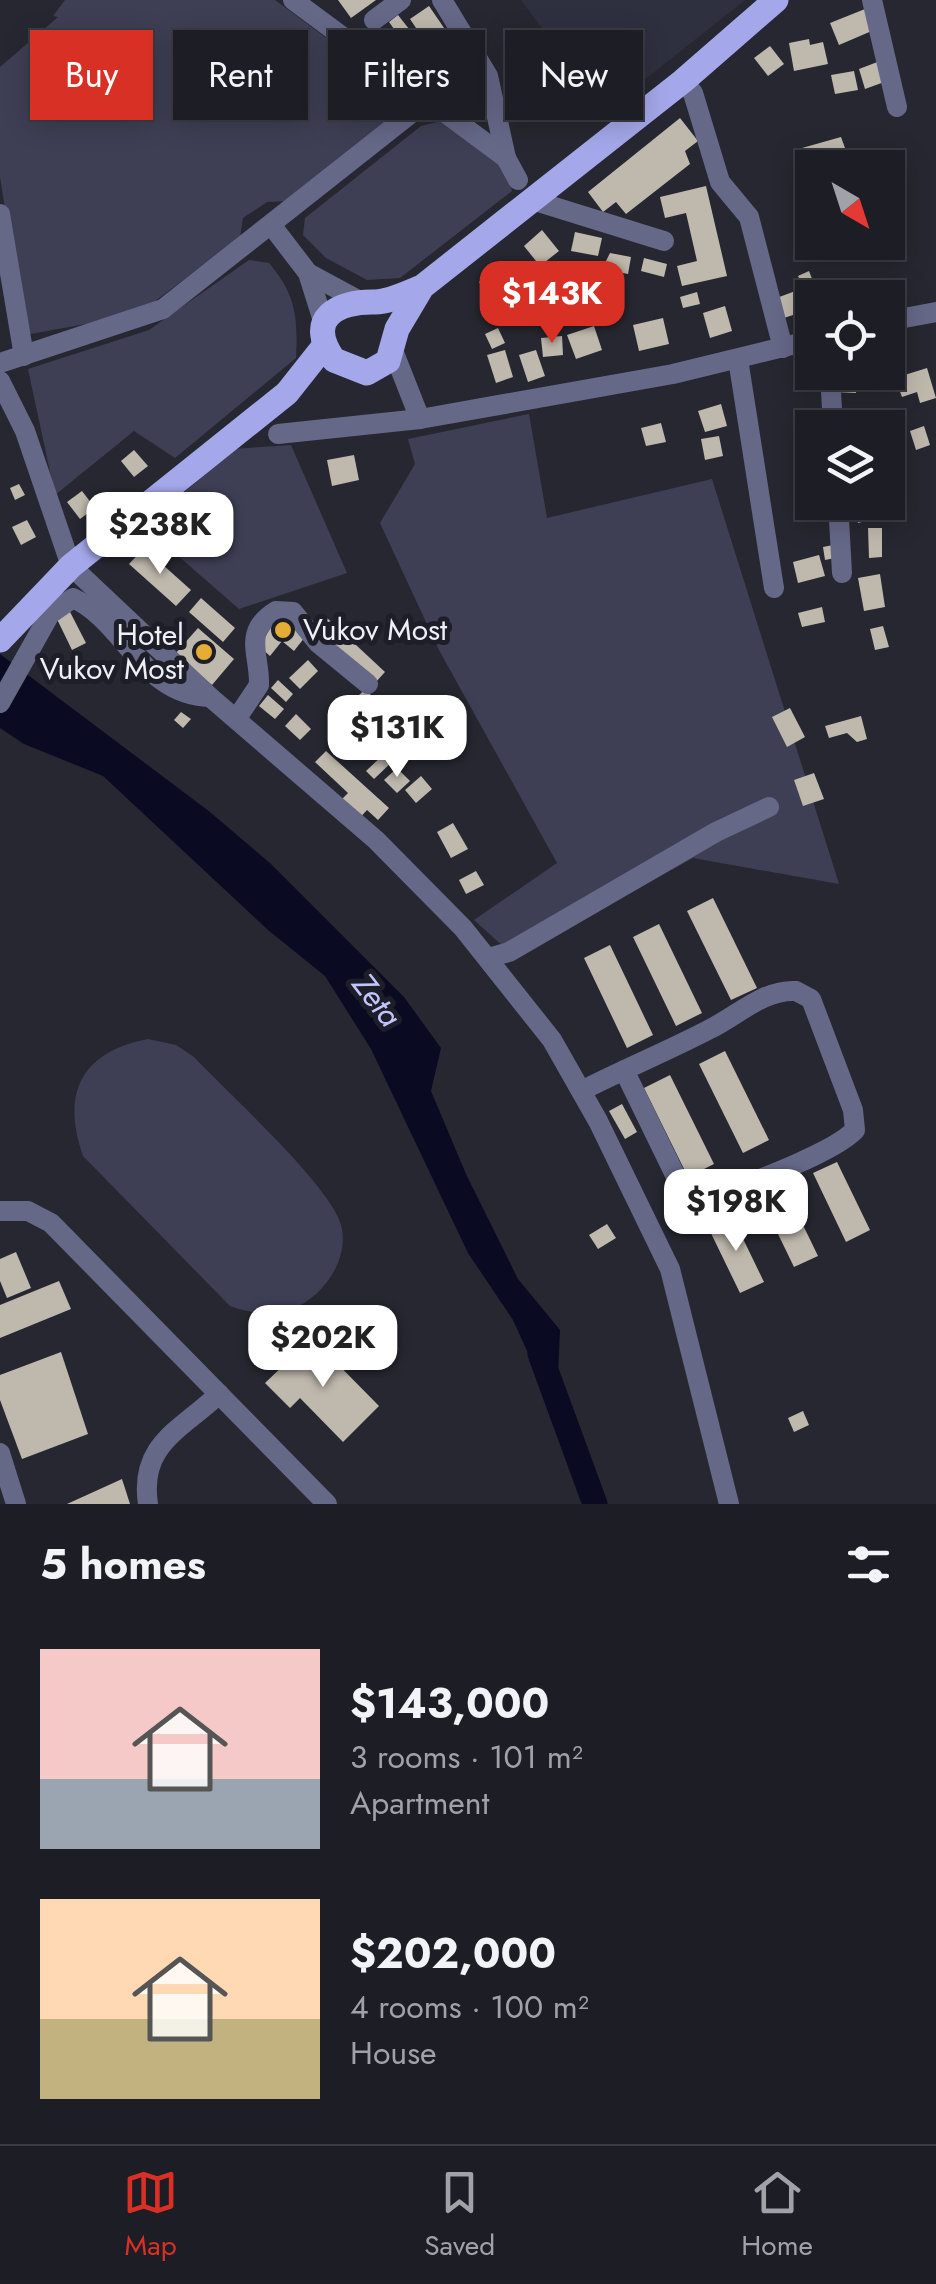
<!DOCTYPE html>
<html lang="en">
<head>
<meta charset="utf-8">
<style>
	:root { --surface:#1d1d25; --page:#2a2a32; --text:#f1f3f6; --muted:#a0a2a7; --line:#3b3b42; --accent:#d93025 }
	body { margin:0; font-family:Jost,sans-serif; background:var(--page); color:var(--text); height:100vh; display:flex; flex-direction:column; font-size:38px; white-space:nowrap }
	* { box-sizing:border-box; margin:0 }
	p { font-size:32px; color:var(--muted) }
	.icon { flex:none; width:55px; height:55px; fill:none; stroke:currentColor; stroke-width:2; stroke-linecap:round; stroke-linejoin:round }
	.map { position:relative; height:1504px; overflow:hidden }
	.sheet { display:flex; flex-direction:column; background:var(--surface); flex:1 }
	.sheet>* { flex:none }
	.top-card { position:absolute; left:30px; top:30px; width:878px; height:90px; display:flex; gap:20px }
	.needle { width:65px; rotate:141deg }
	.buttons { position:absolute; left:795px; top:150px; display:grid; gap:20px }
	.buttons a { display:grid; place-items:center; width:110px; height:110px; border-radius:0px; background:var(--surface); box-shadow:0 5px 25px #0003,0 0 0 2px var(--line); font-size:50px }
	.price { position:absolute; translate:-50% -85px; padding:0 22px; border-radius:20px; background:#fff; color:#222; font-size:32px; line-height:65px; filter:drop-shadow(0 2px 5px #0008) }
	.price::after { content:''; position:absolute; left:50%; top:60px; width:30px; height:22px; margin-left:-15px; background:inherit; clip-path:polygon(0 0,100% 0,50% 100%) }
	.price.active { background:var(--accent); color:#fff }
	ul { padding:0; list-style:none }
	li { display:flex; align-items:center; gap:30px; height:250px; padding:0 40px }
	li span { display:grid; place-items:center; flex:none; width:280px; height:200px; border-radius:0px; color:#555 }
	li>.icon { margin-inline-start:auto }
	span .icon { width:120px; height:120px; fill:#fffc; stroke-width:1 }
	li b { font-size:42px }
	h2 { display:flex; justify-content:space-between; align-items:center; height:120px; padding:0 40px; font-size:42px }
	.chip { padding:0 35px; border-radius:0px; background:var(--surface); box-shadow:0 5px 25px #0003,0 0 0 2px var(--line); font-size:35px; line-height:90px }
	.chip.active { background:var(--accent); color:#fff }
	.menu { display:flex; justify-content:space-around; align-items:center; height:140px; border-top:2px solid var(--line); background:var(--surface); font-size:28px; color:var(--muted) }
	.menu a { display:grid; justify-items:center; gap:5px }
	.menu .active { color:var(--accent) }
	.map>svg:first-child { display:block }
	.built { fill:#2f303f }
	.green { fill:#3e3f54 }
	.water { fill:#0b0a23 }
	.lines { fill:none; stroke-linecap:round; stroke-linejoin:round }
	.river { stroke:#0b0a23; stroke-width:25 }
	.building { fill:#bfb8ad }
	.minor { stroke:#666888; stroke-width:20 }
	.major { stroke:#a4a7e9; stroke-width:25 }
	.poi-dot { fill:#e5ad35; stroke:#1d1e27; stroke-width:4 }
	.labels { text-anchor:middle; stroke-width:10; stroke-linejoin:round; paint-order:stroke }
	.poi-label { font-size:30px; fill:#efeff6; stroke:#1d1e27; text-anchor:start }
	.water-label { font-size:32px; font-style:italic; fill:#c2c5ff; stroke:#1d1e27 }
</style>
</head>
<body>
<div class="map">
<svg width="936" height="1504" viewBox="0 0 936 1504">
	<rect width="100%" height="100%" fill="#272731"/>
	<polygon class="built" points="521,0 745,0 604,112"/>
	<g class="green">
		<polygon points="65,0 275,0 398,91 398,112 288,201 267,202 243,218 240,237 154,302 108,320 25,335 0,177 0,67 58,17 53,16"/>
		<polygon points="445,120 504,162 512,191 400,278 367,280 326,258 303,235 305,218 421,126"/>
		<path d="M249,260L269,263C296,295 298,317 296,358L175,458L134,431L55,495L28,369L149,330Z"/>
		<polygon points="529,414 547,518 712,479 839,884 693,858 515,957 474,920 557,863 439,650 380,523 415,464 408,439"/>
		<polygon points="291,445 347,573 239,609 145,527 234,449"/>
		<path d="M148,1039L176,1045L194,1057C226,1091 331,1186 341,1225C348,1250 334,1278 316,1294C289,1318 261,1317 230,1306L83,1156C61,1093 81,1052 148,1039Z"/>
	</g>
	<polygon class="water" points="0,654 210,812 271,864 404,997 441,1048 431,1091 466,1174 518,1279 560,1330 558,1375 552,1384 543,1386 513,1320 468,1253 371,1049 325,976 268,930 103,776 24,744 0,728"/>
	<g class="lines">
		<polyline class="river" points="540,1354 595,1504"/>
	</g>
	<g class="building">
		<polygon points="338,0 376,0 351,18"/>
		<polygon points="429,6 453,41 434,55 410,19"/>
		<polygon points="865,9 874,30 839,45 830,23"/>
		<polygon points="398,15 409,29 399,36 389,22"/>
		<polygon points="809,39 810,45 823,42 828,64 794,71 789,43"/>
		<polygon points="770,46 784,64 768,76 754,58"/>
		<polygon points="880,61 887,81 865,89 859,69"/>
		<polygon points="854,71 858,90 835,94 831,75"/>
		<polygon points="680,118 698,141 685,151 690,164 626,214 616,202 603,212 588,192"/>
		<polygon points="841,137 845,148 806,159 802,148"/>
		<polygon points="706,186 727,276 682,286 677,266 697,261 686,213 665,218 660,197"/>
		<polygon points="542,230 559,251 540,266 524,246"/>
		<polygon points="575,232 602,238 598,256 571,251"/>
		<polygon points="839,242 856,242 858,251 842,255"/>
		<polygon points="610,253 631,257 628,274 602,269"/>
		<polygon points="644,258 667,264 664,277 641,271"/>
		<polygon points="497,269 509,285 491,298 479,282"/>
		<polygon points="809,271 816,289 806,293 798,276"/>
		<polygon points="569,282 575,294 550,308 543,296"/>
		<polygon points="798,290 805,311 781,319 774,299"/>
		<polygon points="697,292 700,304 683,308 680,297"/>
		<polygon points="596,298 603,314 586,321 579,305"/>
		<polygon points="725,306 732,331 710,338 703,313"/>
		<polygon points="663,318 669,344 639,351 633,325"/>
		<polygon points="594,326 602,350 576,359 567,335"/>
		<polygon points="498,328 505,343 492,349 485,334"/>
		<polygon points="562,336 563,355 543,357 541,338"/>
		<polygon points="505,350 513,377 496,383 487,355"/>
		<polygon points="536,350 545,376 528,382 519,355"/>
		<polygon points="927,368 936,398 920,403 917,392 902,397 895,378"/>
		<polygon points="836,372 857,372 856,393 835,392"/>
		<polygon points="721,404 727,426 705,432 698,411"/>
		<polygon points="873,410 873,428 838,428 837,411"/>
		<polygon points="661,423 666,442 646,446 641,428"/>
		<polygon points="924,426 930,445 916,450 910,431"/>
		<polygon points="719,436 723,456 705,460 701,439"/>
		<polygon points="134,450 148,466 134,477 121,461"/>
		<polygon points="354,455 359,480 332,486 327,460"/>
		<polygon points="812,468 812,499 805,500 800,470"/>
		<polygon points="19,484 25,495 15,500 10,488"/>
		<polygon points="82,491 95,508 80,519 67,502"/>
		<polygon points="854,502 877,502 880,517 858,523"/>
		<polygon points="27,520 36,537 21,545 12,527"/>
		<polygon points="868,528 882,528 882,557 869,558"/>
		<polygon points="833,545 835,558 825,560 823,547"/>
		<polygon points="144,548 191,590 176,606 129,564"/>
		<polygon points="819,555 825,576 798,583 793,562"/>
		<polygon points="880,574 885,607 864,611 858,578"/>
		<polygon points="201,598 235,628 223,642 189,612"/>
		<polygon points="822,607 825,622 802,627 798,613"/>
		<polygon points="68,608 86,643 72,650 55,615"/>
		<polygon points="279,615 305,637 294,651 282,641 270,656 259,646"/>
		<polygon points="326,617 385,672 375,683 316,628"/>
		<polygon points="883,626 889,647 875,650 870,629"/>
		<polygon points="198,628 234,659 212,685 175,654"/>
		<polygon points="308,660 318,671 300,689 289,678"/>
		<polygon points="93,664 97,675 86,679 82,667"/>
		<polygon points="278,680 293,694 286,702 271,688"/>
		<polygon points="366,689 374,699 367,705 359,695"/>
		<polygon points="268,695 284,709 275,719 259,706"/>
		<polygon points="790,708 805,737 787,747 772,717"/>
		<polygon points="400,709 405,718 397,723 392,714"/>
		<polygon points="181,712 191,719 183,728 174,720"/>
		<polygon points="381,713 390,727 374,737 365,723"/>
		<polygon points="296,714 311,729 300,740 285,726"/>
		<polygon points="861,716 867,739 857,742 847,733 829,738 825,726"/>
		<polygon points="358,731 368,742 352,756 342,745"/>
		<polygon points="326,751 389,808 378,820 367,810 357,821 338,803 348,793 315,762"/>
		<polygon points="384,754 392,762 374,779 366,771"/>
		<polygon points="397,768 410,781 397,793 384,780"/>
		<polygon points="814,773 824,799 803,806 794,780"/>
		<polygon points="421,776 432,789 416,803 405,790"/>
		<polygon points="453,823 468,849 451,858 437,832"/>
		<polygon points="476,871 484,885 466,894 459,880"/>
		<polygon points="713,898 757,988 731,1000 687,911"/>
		<polygon points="659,924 702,1013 676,1026 633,937"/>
		<polygon points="610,945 653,1035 627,1048 584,958"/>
		<polygon points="725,1051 769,1140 743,1153 699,1064"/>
		<polygon points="670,1075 714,1164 688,1177 644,1088"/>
		<polygon points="622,1104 637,1132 625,1139 609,1111"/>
		<polygon points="837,1162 870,1230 846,1242 813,1173"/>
		<polygon points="785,1188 818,1256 794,1267 761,1199"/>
		<polygon points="731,1214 764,1282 740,1293 707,1225"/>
		<polygon points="607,1224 616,1238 598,1249 589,1235"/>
		<polygon points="16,1252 31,1288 7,1298 0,1281 0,1259"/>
		<polygon points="59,1281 71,1309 0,1338 0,1305"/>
		<polygon points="312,1338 379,1406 343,1442 300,1398 290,1408 265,1383"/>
		<polygon points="61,1352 88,1434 22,1459 0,1400 0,1375"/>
		<polygon points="803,1411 809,1425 794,1432 788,1418"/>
		<polygon points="122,1479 130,1504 67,1504"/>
	</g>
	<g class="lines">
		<g class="minor">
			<polyline points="293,0 506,158 518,180"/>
			<polyline points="442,0 488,76 506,158"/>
			<polyline points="872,0 897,107"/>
			<polyline points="374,20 401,0"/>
			<polyline points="683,81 693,93 720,182 749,217 783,348"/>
			<polyline points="532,200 664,241"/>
			<polyline points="0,214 24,356"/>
			<polyline points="272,226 308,273 324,324"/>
			<polyline points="308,273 358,300"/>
			<polyline points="888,321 936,312"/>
			<polyline points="394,353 420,419 673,374 812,340"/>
			<polyline points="738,359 774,588"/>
			<polyline points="0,363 163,309 428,100"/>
			<polyline points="830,372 833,428"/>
			<polyline points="0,381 25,431 71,566 210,697 376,840 463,928 552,1040 598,1121 670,1269 729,1504"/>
			<polyline points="278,434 420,419"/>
			<polyline points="838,502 842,573"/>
			<path d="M0,703L50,614L73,598C125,622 142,695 210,697"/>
			<path d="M237,718L259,685C260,654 242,632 276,611L293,612L318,643L368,684"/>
			<polyline points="488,958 509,952 716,832 769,807"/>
			<path d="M581,1091C624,1069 668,1051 710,1029C737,1016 764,989 796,991L811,999L853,1110L855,1130C835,1151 756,1182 726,1190C709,1194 695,1191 680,1185L624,1070"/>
			<polyline points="0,1211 28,1211 51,1223 327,1504"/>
			<polyline points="0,1453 16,1504"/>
			<path d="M148,1504C139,1444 181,1430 219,1394"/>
		</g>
		<g class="major">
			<path d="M422,287C409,292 389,302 375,302C338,301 304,318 334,360L367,373L388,361L397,329L422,287L683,81L776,0"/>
			<polyline points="0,640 71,566 287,393 325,345"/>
		</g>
	</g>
	<g class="poi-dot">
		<circle cx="283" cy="630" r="10"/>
		<circle cx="204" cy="652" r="10"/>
	</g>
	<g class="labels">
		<g class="poi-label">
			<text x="303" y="640">Vukov Most</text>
			<text x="184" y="645" text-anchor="end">Hotel<tspan x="184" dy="34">Vukov Most</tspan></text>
		</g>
		<g class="water-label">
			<text transform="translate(377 1000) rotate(52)" y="11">Zeta</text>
		</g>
	</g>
</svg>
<div class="buttons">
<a><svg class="needle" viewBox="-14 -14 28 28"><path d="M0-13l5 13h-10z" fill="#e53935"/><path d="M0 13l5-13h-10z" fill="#a0a2a7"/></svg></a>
<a><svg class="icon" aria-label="locate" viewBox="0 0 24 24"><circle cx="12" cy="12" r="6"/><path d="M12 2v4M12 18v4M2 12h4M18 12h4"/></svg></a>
<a><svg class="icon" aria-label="layers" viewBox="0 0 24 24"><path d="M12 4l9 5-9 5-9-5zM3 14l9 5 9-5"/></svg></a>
</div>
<b class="price active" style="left:552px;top:346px">$143K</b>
<b class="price" style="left:160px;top:577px">$238K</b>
<b class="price" style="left:397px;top:780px">$131K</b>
<b class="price" style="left:736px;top:1254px">$198K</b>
<b class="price" style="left:323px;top:1390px">$202K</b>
<div class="top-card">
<a class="chip active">Buy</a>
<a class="chip">Rent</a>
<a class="chip">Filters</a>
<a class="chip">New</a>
</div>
</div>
<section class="sheet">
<h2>5 homes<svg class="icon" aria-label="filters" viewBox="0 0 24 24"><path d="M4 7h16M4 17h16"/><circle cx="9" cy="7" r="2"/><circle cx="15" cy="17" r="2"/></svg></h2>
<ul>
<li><span style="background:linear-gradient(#f6c9c9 65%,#9aa5b1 0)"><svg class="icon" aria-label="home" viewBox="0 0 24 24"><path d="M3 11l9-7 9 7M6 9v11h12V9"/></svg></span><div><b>$143,000</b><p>3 rooms · 101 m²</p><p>Apartment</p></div></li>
<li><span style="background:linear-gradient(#ffd9b3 60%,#c2b280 0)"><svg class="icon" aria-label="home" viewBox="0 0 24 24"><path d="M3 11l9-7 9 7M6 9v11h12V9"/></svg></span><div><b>$202,000</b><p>4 rooms · 100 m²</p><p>House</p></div></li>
</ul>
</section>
<nav class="menu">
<a class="active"><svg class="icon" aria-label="map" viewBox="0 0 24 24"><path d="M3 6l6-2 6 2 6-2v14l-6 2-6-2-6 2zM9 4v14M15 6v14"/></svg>Map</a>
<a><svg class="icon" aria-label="saved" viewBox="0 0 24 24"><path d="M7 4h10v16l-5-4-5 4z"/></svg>Saved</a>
<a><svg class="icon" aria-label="home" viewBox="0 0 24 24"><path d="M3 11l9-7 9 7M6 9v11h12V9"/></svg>Home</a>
</nav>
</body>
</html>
